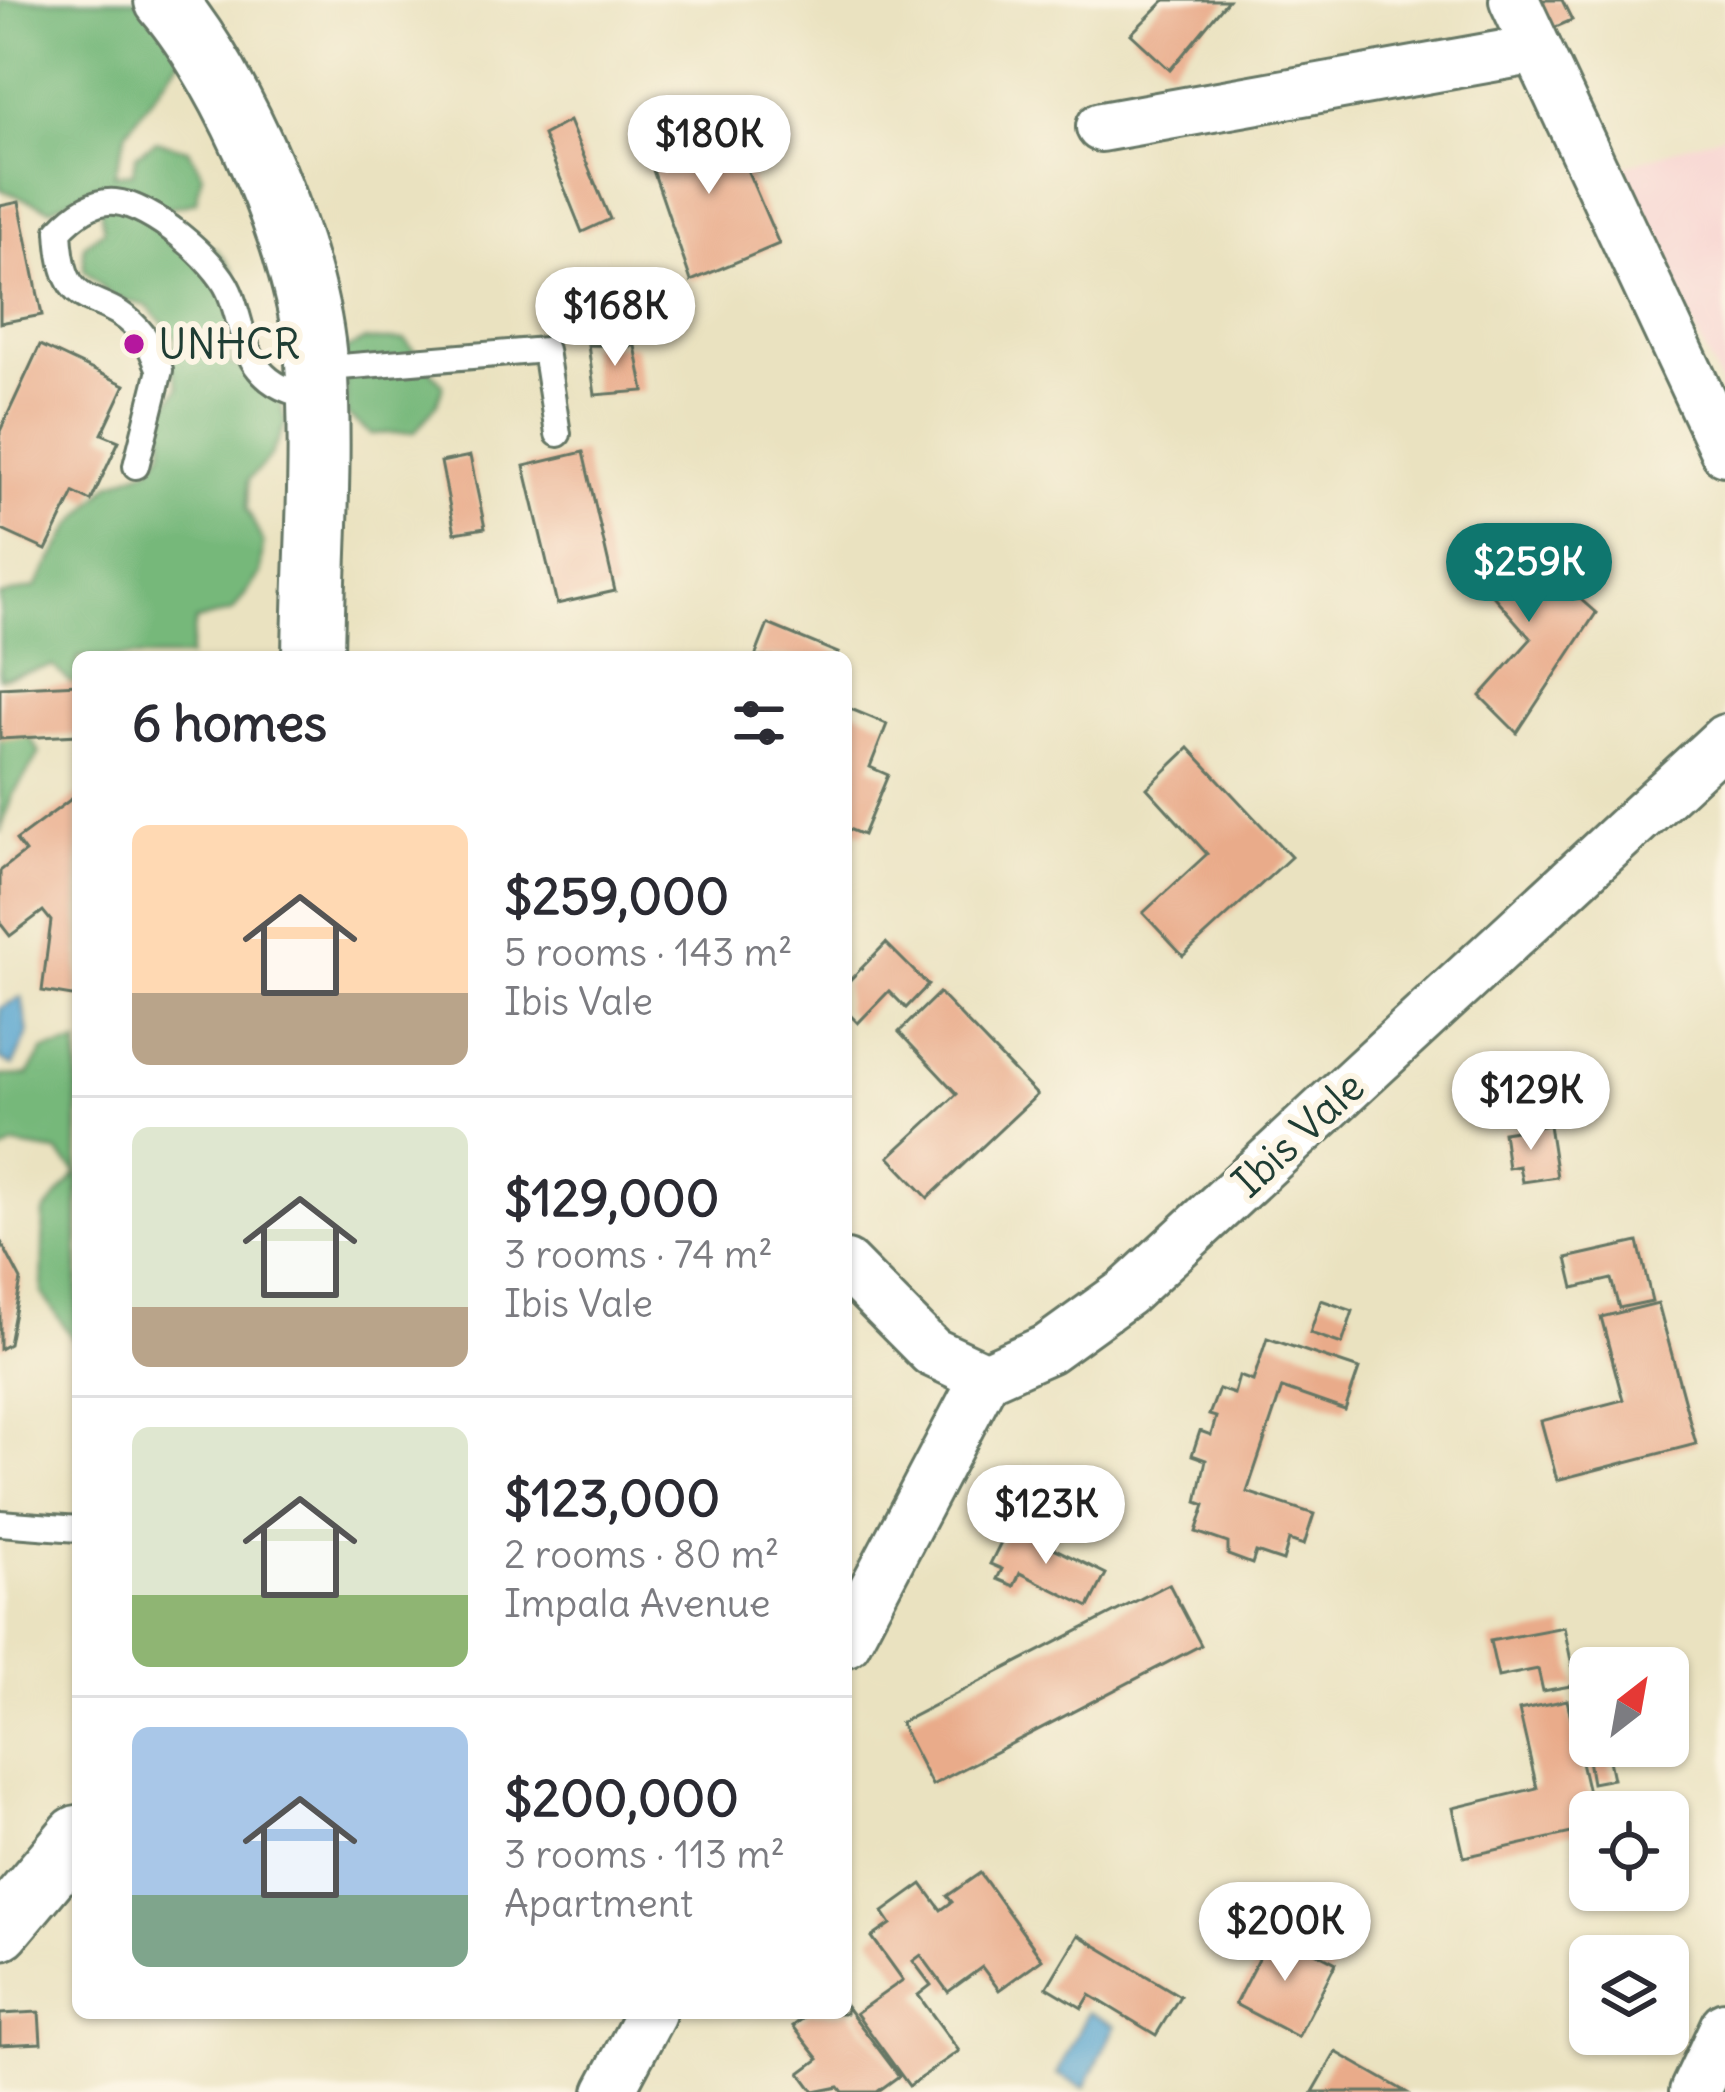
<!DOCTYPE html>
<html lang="en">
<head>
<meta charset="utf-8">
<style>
	:root { --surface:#fff; --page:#f7f7f7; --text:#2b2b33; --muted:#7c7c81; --line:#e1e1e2; --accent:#0f766e }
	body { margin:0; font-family:Delius,sans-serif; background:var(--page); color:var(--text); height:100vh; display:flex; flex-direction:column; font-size:45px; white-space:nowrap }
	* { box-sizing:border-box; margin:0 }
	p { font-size:39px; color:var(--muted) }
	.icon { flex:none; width:66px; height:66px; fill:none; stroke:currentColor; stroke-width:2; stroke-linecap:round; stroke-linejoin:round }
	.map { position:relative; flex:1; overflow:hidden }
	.details { position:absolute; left:72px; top:651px; width:780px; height:1368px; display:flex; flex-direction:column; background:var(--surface); border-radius:18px; box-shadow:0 3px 9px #0004 }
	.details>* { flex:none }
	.needle { width:78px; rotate:31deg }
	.buttons { position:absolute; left:1569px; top:1647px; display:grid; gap:24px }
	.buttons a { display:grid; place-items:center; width:120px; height:120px; border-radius:18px; background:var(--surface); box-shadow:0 3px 9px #0004; font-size:60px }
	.price { position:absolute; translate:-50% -102px; padding:0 27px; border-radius:42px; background:#fff; color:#222; font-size:39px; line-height:78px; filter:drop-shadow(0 3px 6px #0008) }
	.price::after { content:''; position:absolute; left:50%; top:72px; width:36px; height:27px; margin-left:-18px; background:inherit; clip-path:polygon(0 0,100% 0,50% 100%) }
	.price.current { background:var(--accent); color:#fff }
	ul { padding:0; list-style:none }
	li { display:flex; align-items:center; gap:36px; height:300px; padding:0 60px }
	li+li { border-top:3px solid var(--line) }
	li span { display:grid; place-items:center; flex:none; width:336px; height:240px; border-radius:18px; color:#555 }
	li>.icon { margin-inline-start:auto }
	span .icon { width:144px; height:144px; fill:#fffc; stroke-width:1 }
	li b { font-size:51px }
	h2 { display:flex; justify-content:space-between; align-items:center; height:144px; padding:0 60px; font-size:51px }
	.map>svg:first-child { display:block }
	.built { fill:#f7d0cf }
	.forest { fill:#76b87a; stroke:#4a7a57; stroke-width:3 }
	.water { fill:#56a4cf; stroke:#3a7082; stroke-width:3 }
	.building { fill:#e9ab8a }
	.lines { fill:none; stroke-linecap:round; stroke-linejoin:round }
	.service-casing { stroke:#667765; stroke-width:30 }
	.minor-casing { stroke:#667765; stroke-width:54 }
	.tertiary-casing { stroke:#667765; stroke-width:66 }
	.service { stroke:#fff; stroke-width:24 }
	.minor { stroke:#fff; stroke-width:48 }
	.tertiary { stroke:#fff; stroke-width:60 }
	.poi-dot { fill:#b5179e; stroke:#fcf5e5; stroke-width:4.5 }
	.labels { text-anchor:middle; stroke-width:12; stroke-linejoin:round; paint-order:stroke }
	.poi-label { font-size:42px; fill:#1f3d34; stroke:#fcf5e5; text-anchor:start }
	.street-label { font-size:42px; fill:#1f3d34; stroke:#fcf5e5 }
</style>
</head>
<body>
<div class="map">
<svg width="1725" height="2092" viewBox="0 0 1725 2092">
	<rect width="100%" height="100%" fill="#fcf5e5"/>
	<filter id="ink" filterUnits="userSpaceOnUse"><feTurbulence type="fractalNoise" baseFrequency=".00833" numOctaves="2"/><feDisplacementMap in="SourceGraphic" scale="24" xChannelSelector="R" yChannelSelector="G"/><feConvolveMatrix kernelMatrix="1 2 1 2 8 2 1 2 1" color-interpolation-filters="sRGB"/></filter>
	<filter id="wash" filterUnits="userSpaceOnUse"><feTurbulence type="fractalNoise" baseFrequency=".004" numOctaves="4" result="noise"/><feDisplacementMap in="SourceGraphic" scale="48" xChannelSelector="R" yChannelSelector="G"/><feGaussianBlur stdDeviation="2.7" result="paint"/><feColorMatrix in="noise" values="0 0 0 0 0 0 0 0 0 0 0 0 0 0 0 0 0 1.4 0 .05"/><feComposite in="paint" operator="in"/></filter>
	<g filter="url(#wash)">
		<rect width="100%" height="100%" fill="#eae2c0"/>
		<polygon class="built" points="1725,133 1725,394 1618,168"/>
		<g class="forest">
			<polygon points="0,0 165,0 181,58 127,131 114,175 133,173 136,155 156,141 188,149 202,173 196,202 162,209 173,247 216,249 234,270 229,363 274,384 286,423 270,457 248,480 247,509 263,543 260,574 233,611 196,621 189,657 78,657 78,690 53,666 0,678 0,596 36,587 72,526 110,484 151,467 163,450 163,409 179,388 170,360 177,339 147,306 111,296 84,270 84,245 104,230 96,186 51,209 0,189"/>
			<polygon points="364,340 405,340 443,385 437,404 415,432 371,434 347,415 344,351"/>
			<polygon points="24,726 40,753 12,796 0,833 0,727"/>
			<polygon points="78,1044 78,1347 42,1293 44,1213 77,1173 57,1152 14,1145 0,1153 0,1076 28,1075 44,1050"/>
		</g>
		<g class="water">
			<polygon points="22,997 28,1033 13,1066 0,1059 0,1008"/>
			<polygon points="1088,2012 1115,2026 1085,2088 1057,2074"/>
		</g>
		<g id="blocks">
			<g class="building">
				<polygon points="1165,0 1228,0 1170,70 1131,34"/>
				<polygon points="1535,0 1562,0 1572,20 1549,30"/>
				<polygon points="724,116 779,244 691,281 643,141"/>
				<polygon points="569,121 610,219 582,232 543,135"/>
				<polygon points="19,202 42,315 0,323 0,206"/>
				<polygon points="40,345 125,385 102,434 119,441 91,501 74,493 46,550 0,529 0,431"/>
				<polygon points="588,345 635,346 644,391 595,395"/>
				<polygon points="583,452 615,591 557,604 524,466"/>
				<polygon points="470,456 485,528 455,533 441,462"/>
				<polygon points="1502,530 1596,613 1517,733 1480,696 1531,639 1467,566"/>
				<polygon points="768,624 838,653 836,657 755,657"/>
				<polygon points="78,684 78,735 0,739 0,688"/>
				<polygon points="846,707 887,724 870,767 888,775 863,835 846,828"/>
				<polygon points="1189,748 1291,857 1183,956 1143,913 1207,854 1147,788"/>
				<polygon points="78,794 78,997 42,991 51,921 43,911 10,936 0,923 0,871 25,852 16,840"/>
				<polygon points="886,943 928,985 906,1008 889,991 858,1023 846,1011 846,984"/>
				<polygon points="939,993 1037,1095 928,1198 889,1157 957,1094 899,1032"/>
				<polygon points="1532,1082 1535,1113 1503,1116 1501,1085"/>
				<polygon points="1549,1125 1557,1177 1522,1182 1519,1166 1508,1168 1503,1132"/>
				<polygon points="0,1240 21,1280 9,1344 0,1349"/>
				<polygon points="1638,1242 1652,1301 1619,1308 1611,1279 1574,1288 1567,1258"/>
				<polygon points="1321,1300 1353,1311 1342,1344 1310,1333"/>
				<polygon points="1658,1303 1696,1444 1557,1480 1541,1421 1623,1400 1601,1317"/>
				<polygon points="1267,1338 1359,1369 1345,1410 1282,1388 1247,1492 1314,1514 1304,1545 1289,1540 1283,1561 1256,1552 1252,1564 1228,1555 1228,1543 1196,1532 1205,1505 1197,1502 1206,1460 1192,1455 1200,1431 1211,1435 1216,1417 1209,1415 1219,1389 1234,1394 1239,1376 1253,1381"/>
				<polygon points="1009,1526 1106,1574 1089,1607 1020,1573 1014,1586 997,1579 1002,1569 990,1564"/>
				<polygon points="1169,1584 1201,1645 932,1785 900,1723"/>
				<polygon points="1564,1627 1576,1685 1543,1691 1538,1669 1498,1677 1490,1641"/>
				<polygon points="1567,1700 1592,1810 1576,1832 1464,1857 1453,1808 1537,1788 1519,1710"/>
				<polygon points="1607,1751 1613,1779 1592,1783 1587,1754"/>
				<polygon points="980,1873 1042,1959 999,1990 982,1967 948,1992 921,1955 913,1961 931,1985 918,1995 959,2051 909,2086 856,2013 903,1980 872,1937 891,1924 883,1912 922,1884 941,1910 952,1902 947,1896"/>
				<polygon points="1273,1930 1336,1963 1298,2037 1235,2004"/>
				<polygon points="1078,1935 1180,1996 1156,2035 1090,1995 1082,2008 1047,1987"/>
				<polygon points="846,2006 899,2076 877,2092 843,2092 839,2087 814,2092 800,2073 819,2059 793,2026 810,2013 846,2013"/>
				<polygon points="39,2012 41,2043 0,2045 0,2014"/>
				<polygon points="1336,2052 1406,2092 1313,2092"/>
			</g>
		</g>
	</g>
	<g filter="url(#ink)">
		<use href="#blocks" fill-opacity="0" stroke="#667765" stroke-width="3"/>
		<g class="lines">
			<g class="service-casing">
				<g id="service">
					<polyline points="317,369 545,350 558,434"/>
					<path d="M136,466L160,370C155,359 150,344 143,335C102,283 63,323 59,231C73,216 92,200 115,202C151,205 215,259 229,291C240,315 242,349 259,369C273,387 294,394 316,396"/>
					<polyline points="0,1523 78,1529"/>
				</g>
			</g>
			<g class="minor-casing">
				<g id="minor">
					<polyline points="1514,0 1725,451"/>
					<polyline points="1101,127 1537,49"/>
					<polyline points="846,1265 932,1352 985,1377 1048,1349 1127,1292 1725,739"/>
					<polyline points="846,1642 985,1377"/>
					<polyline points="609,2092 651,2013"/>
					<polyline points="1694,2092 1725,2026"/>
				</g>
			</g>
			<g class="tertiary-casing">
				<g id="tertiary">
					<path d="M165,0C235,82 309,255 316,362C323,459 314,560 313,657"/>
					<polyline points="0,1929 78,1836"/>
				</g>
			</g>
			<use href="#service" class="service"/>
			<use href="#minor" class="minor"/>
			<use href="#tertiary" class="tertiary"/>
		</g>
	</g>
	<circle class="poi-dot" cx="134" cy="344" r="12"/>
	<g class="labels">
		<g class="poi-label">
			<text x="158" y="359">UNHCR</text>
		</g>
		<g class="street-label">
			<text transform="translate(1298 1134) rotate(-43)" y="15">Ibis Vale</text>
		</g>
	</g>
</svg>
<div class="buttons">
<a><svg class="needle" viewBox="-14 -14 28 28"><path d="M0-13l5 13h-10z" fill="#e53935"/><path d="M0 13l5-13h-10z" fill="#7c7c81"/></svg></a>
<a><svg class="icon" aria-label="locate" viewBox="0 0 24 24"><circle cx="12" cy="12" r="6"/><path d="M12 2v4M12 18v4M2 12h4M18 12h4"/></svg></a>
<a><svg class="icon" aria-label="layers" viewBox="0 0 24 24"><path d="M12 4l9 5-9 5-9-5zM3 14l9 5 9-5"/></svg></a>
</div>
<b class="price" style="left:709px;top:197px">$180K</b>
<b class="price" style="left:615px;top:369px">$168K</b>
<b class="price current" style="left:1529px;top:625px">$259K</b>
<b class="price" style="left:1531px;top:1153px">$129K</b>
<b class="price" style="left:1046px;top:1567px">$123K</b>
<b class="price" style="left:1285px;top:1984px">$200K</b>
<section class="details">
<h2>6 homes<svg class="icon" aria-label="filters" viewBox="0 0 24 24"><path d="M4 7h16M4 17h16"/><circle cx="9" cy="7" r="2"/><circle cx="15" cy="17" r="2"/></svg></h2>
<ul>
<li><span style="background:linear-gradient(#ffd9b3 70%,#b9a48a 0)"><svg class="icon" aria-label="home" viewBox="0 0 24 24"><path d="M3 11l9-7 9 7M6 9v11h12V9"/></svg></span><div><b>$259,000</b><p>5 rooms · 143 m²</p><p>Ibis Vale</p></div></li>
<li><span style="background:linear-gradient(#dfe7d0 75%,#b9a48a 0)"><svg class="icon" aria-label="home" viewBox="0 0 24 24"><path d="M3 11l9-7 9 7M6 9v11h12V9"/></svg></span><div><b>$129,000</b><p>3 rooms · 74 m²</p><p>Ibis Vale</p></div></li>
<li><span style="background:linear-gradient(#dfe7d0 70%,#8fb573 0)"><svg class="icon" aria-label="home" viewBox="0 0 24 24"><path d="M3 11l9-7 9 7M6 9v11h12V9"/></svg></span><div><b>$123,000</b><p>2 rooms · 80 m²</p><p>Impala Avenue</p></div></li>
<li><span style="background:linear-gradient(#a9c7e8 70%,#7fa58c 0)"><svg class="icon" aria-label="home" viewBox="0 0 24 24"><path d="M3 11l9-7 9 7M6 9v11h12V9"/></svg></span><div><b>$200,000</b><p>3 rooms · 113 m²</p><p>Apartment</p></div></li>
</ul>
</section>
</div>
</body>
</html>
